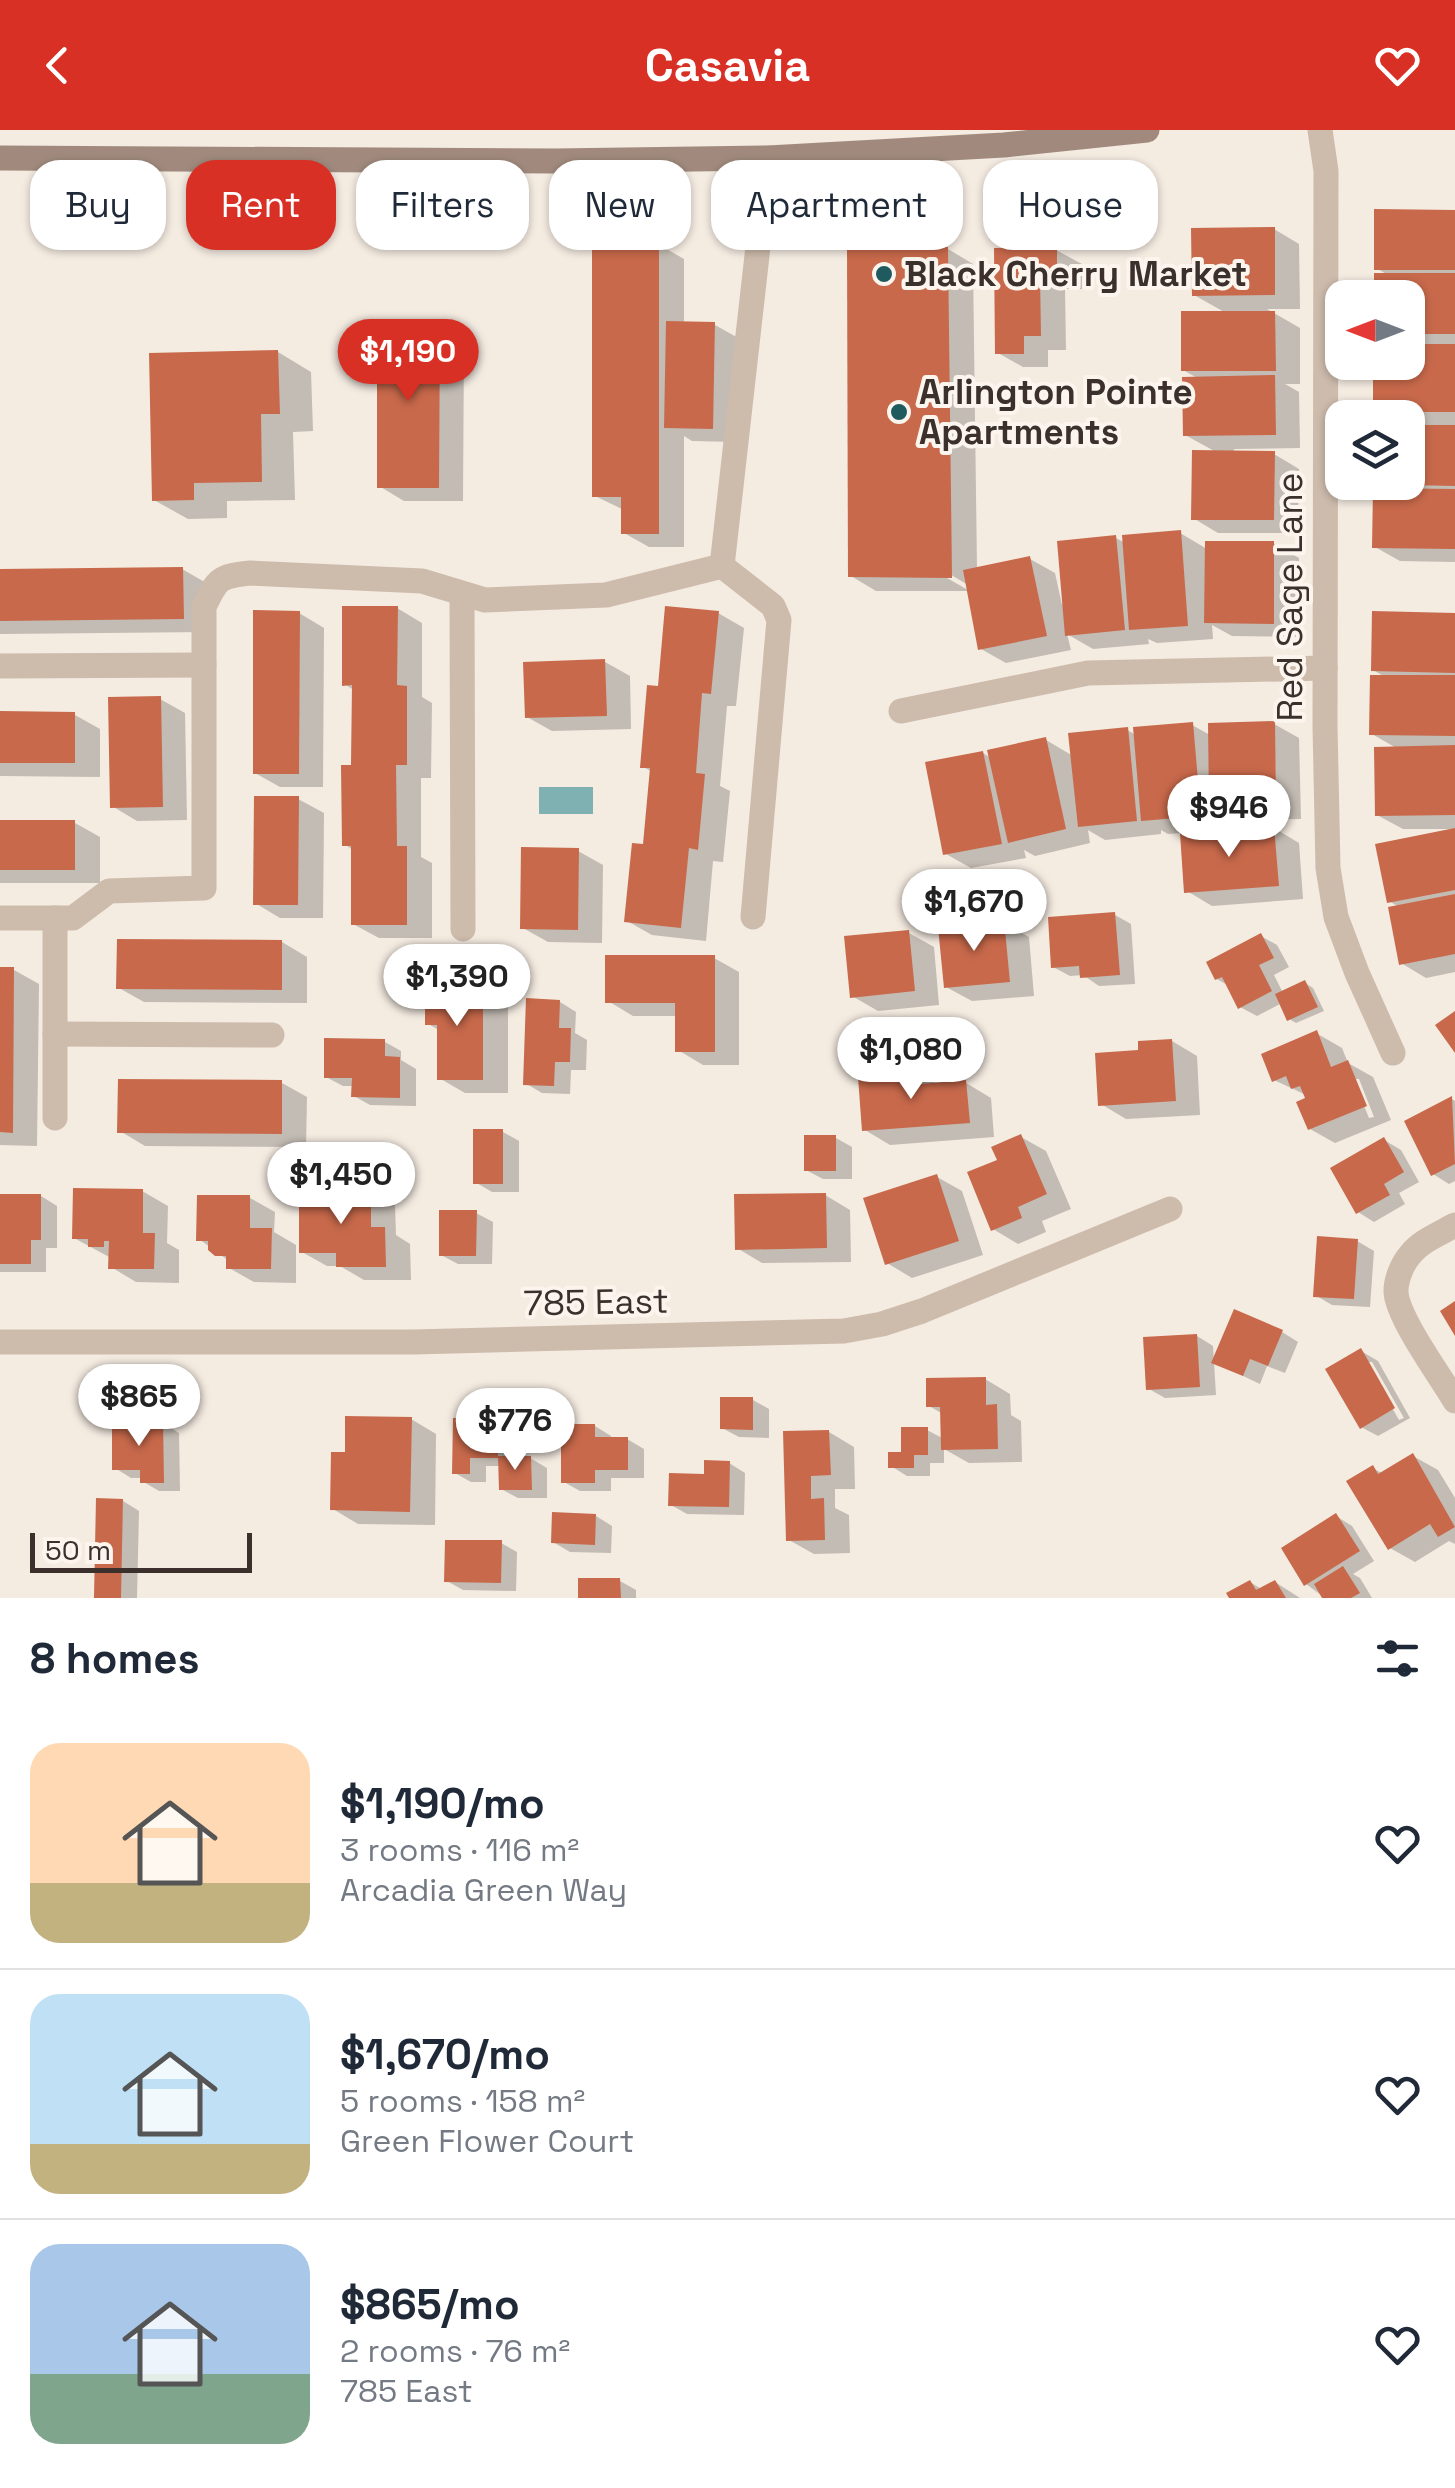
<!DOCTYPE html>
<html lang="en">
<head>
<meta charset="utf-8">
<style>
	:root { --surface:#fff; --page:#f6f6f7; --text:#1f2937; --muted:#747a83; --line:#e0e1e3; --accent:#d93025 }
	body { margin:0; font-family:"Space Grotesk",sans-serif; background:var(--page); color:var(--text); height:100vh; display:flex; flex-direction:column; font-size:38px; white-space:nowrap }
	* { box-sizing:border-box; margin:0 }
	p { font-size:32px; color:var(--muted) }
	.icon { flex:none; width:55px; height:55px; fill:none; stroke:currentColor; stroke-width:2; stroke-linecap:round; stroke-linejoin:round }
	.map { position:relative; height:1468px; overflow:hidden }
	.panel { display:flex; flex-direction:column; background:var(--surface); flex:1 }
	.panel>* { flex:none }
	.hud { position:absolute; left:30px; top:30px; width:1395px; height:90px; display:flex; gap:20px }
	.needle { width:65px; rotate:270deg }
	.tools { position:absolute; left:1325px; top:150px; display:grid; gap:20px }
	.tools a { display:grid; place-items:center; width:100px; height:100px; border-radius:20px; background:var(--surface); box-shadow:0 2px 8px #0004; font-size:50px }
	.scale { position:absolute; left:30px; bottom:25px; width:222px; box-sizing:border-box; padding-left:10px; border:5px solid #3b302b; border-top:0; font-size:28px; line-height:35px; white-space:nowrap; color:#3b302b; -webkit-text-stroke:8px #fbf5ee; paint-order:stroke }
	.price { position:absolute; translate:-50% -85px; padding:0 22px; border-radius:35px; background:#fff; color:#222; font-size:32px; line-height:65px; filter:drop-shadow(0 2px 5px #0008) }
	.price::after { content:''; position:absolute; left:50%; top:60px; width:30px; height:22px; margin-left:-15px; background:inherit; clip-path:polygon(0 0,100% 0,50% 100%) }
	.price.selected { background:var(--accent); color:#fff }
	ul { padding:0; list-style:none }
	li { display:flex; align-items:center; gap:30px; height:250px; padding:0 30px }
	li+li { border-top:2px solid var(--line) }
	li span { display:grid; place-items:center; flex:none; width:280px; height:200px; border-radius:30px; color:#555 }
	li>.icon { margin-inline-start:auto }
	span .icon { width:120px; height:120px; fill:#fffc; stroke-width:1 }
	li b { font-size:42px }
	h2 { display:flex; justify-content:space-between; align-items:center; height:120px; padding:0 30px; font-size:42px }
	.chip { padding:0 35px; border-radius:30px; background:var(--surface); box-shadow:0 2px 8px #0004; font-size:35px; line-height:90px }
	.chip.selected { background:var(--accent); color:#fff }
	header { display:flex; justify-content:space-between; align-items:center; height:130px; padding:0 30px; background:var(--accent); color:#fff; font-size:45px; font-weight:800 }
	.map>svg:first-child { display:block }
	.water { fill:#7fb0b2 }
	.shadow { fill:#0003; fill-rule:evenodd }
	.building { fill:#c8694b }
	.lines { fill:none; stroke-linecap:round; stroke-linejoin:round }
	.street { stroke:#cdbbac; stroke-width:25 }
	.secondary { stroke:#a18a7d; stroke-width:25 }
	.poi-dot { fill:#1f5a5e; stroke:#fbf5ee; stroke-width:4 }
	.labels { text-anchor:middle; stroke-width:8; stroke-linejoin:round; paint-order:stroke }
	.poi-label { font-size:35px; font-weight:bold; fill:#3b302b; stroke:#fbf5ee; text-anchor:start }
	.street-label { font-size:35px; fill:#3b302b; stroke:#fbf5ee }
</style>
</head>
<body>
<header><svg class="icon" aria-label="back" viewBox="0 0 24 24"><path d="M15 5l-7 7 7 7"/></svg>Casavia<svg class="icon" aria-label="heart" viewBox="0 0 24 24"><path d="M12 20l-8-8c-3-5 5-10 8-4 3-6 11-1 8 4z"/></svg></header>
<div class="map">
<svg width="1455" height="1468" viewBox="0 0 1455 1468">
	<rect width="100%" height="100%" fill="#f4ebe1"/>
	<rect class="water" x="539" y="657" width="54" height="27"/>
	<g class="shadow">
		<polygon points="1455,82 1455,432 1400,431 1375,417 1388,361 1376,352 1408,352 1408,288 1388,288 1376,281 1408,232 1408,168 1388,145 1376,138"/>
		<polygon points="1274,99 1299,114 1300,179 1267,179 1300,198 1300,254 1285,254 1299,262 1300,318 1234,319 1234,323 1274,324 1299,339 1298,403 1218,403 1193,388 1218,323 1185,305 1199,249 1183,240 1226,183 1194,165"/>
		<polygon points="658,114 684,129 684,194 715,195 740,209 737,312 692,311 684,306 684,417 649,417 624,403 624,380 595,366"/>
		<path d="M948,119L973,134L977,440L1030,429L1055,443L1062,475L1116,408L1125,413L1180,403L1207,419L1274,414L1299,428L1298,507L1232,506L1212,495L1213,509L1157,513L1148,509L1149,514L1093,519L1067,504L1071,520L1006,533L981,519L969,461H876L851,446ZM943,440L968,455V460L940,444Z"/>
		<polygon points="1056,120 1082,134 1082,159 1065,159 1066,220 1048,220 1048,237 1023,237 998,223 996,121"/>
		<polygon points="439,193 464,207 463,371 404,371 379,356"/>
		<polygon points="278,222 311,242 313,301 293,302 295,370 227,371 227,388 188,389 154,370"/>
		<polygon points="182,439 208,454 208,502 0,504 0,441"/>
		<polygon points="397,478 422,493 422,567 432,573 431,648 421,648 421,727 432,733 432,808 379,808 353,794 353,720 344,714 354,637 354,560 344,554"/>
		<polygon points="299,483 324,498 323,657 280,657 255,643"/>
		<polygon points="718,483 744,498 736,576 727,576 720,656 730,661 723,732 713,731 706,811 652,805 627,791 645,717 652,642 642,636 660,558"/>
		<polygon points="1455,485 1455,842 1426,848 1401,833 1399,777 1389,771 1451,699 1403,699 1377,685 1398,619 1372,604 1387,548 1373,540"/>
		<polygon points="605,532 630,546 631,599 552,601 527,587"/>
		<polygon points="160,569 185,583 187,690 137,691 112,676"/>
		<polygon points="0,584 75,585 100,599 100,647 0,646"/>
		<polygon points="1274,594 1299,608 1301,689 1237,690 1224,683 1225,702 1274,698 1299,713 1303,769 1212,776 1187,761 1182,703 1168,704 1161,700 1161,704 1105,710 1088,700 1090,713 1035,726 1024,720 1026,728 971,738 946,724 983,623 991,628 1046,610 1073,626 1127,600 1136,605 1192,595 1210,605"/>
		<polygon points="298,669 324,683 323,788 280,788 255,773"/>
		<polygon points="0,692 75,693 100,707 100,753 0,753"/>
		<polygon points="578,721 603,735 602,813 548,812 523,798"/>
		<polygon points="1115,785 1131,794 1135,854 1099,856 1083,845 1070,846 1053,837"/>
		<polygon points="1004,793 1029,807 1034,866 972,871 946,857"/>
		<polygon points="909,803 934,817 939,875 878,881 852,866"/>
		<polygon points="1261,806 1277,815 1289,837 1274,845 1283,863 1305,853 1313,858 1324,881 1296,893 1289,889 1282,873 1257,886 1240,877 1229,856 1217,849"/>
		<polygon points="282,812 307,827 307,873 144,872 119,858"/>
		<polygon points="714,828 739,842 739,935 703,935 678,920 678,886 633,886 608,871"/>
		<polygon points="0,840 14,840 39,854 37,1016 0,1015"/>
		<polygon points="483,856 508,871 508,963 465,963 439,948 439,900 428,894"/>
		<polygon points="560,872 576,882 575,903 587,910 586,940 571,940 570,964 542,963 525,953"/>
		<path d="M1316,903L1342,918L1348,933L1373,947L1391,990L1335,1013L1310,999L1306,965L1274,950ZM1353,949H1359L1374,987L1369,988Z"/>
		<polygon points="1172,911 1197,926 1200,985 1126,989 1101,974 1141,923"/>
		<polygon points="385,912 401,921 401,930 416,939 416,976 370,975 354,966 354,956 343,956 326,947"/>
		<polygon points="920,944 938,955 966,953 991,968 994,1007 890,1015 865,1000"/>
		<polygon points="282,953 307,967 306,1017 145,1016 120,1001"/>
		<polygon points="1452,969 1455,971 1455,1051 1449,1054 1433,1044 1407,992"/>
		<polygon points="503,1002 519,1011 519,1062 492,1062 475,1052"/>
		<polygon points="1021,1007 1046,1021 1071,1079 1042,1091 1046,1102 1018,1114 993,1099 1000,1031"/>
		<polygon points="836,1008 852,1017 852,1049 823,1049 806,1040"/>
		<polygon points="1384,1010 1401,1020 1419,1052 1399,1063 1405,1074 1374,1092 1358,1082"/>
		<polygon points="937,1047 962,1061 983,1125 912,1148 887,1133"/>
		<polygon points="142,1061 168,1076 167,1113 179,1120 179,1153 136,1152 111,1137 111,1128 74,1108"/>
		<polygon points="370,1061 395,1075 396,1105 410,1114 411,1150 364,1150 340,1136 327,1136 302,1122"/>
		<polygon points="825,1065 850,1080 851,1132 762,1133 737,1118"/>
		<polygon points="0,1066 41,1066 57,1076 57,1118 46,1118 46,1142 0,1142"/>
		<polygon points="250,1068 275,1082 274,1102 296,1115 296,1153 254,1152 229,1138 229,1131 199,1109"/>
		<polygon points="476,1083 493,1092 492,1134 458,1134 441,1125"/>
		<polygon points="1357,1111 1374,1121 1370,1177 1332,1175 1315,1165"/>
		<polygon points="1282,1202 1298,1212 1285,1243 1267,1236 1260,1254 1214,1232"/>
		<polygon points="1197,1206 1213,1216 1216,1265 1165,1268 1149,1259"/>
		<path d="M1361,1221L1378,1231L1410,1288L1378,1306L1361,1297ZM1366,1232H1372L1404,1288L1399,1290Z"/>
		<polygon points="985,1249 1010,1264 1011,1285 1021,1291 1022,1332 969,1333 944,1319 944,1333 930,1333 930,1346 907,1346 891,1336 927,1300 944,1309 943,1284 929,1276"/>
		<polygon points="753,1270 769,1279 769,1308 739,1307 722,1298"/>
		<polygon points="411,1289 436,1304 435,1395 358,1394 333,1379 347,1325"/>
		<polygon points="497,1292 514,1301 514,1328 530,1328 547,1338 547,1368 518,1368 501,1359 501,1336 486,1336 486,1352 471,1352 455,1343"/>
		<polygon points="163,1293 179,1303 180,1361 159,1361 142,1351 142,1348 131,1348 115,1338"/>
		<polygon points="595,1296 611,1306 611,1309 627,1309 644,1319 644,1348 611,1348 611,1361 580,1361 564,1352"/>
		<polygon points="829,1302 854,1317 855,1359 835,1359 835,1378 849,1385 850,1423 814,1424 789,1410 786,1304"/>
		<polygon points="1413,1326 1438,1340 1455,1368 1455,1414 1449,1411 1415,1432 1390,1418 1373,1338 1383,1344"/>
		<polygon points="729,1333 745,1343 744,1385 687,1384 671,1375 706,1346"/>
		<polygon points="123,1371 139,1381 137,1468 96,1468"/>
		<polygon points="596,1386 612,1396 611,1423 570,1422 553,1412"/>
		<polygon points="1336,1386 1352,1396 1374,1431 1353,1444 1360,1448 1372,1468 1325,1468 1306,1454"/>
		<polygon points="501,1413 517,1422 516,1461 463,1460 447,1451"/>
		<polygon points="620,1451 636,1460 636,1468 581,1468"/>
		<polygon points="1250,1452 1263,1460 1275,1452 1300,1468 1232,1468"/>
	</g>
	<g class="building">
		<polygon points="1374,79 1455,80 1455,140 1374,140"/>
		<polygon points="1275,97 1275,165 1192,166 1191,98"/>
		<polygon points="592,112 659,112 659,404 621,404 621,367 592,367"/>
		<polygon points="847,117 948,117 952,448 848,447"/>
		<polygon points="1057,117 1057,146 1040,146 1041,206 1024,206 1024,224 995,224 994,118"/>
		<polygon points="1374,143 1455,143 1455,204 1408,204 1408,168 1374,168"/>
		<polygon points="1181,181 1275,181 1276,241 1181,241"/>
		<polygon points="377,190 440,190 439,358 377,358"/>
		<polygon points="666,191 715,192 713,299 664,298"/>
		<polygon points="1408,214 1455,214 1455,282 1373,282 1373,232 1408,232"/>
		<polygon points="278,220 280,284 261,284 262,352 194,353 194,370 152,371 149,223"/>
		<polygon points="1275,245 1276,305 1183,306 1182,247"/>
		<polygon points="1408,295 1455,295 1455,356 1408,355"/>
		<polygon points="1192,320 1275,321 1274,390 1191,390"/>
		<polygon points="1373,358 1455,359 1455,419 1372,418"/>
		<polygon points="1181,400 1188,496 1129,500 1122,405"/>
		<polygon points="1116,405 1125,500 1065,506 1057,411"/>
		<polygon points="1205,411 1274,411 1274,494 1204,493"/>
		<polygon points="1030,426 1047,506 978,520 963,440"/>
		<polygon points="183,437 184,489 0,491 0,439"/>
		<polygon points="342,476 398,476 397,555 407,556 407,635 396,635 397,716 407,716 407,795 351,795 351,716 342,716 341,635 351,635 352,555 342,556"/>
		<polygon points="665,476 719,481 711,564 702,563 696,643 705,644 698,720 689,718 681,798 624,792 632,713 643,714 650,638 640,638 647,555 658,556"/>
		<polygon points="253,480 300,481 299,644 253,644"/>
		<polygon points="1372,481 1455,483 1455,543 1371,541"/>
		<polygon points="605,529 607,586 525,588 523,532"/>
		<polygon points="1370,545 1455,545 1455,606 1369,605"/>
		<polygon points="161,566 163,677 110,678 108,567"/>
		<polygon points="0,581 75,582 75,633 0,633"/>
		<polygon points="1275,591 1276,676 1209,677 1208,593"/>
		<polygon points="1193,592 1201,686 1141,691 1133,597"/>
		<polygon points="1128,597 1137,691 1078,697 1068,603"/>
		<polygon points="1046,607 1066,699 1008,713 987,620"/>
		<polygon points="1455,615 1455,685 1375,686 1374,617"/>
		<polygon points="983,621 1002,714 943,725 925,632"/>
		<polygon points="254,666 299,666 298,775 253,775"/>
		<rect x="0" y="690" width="75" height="50"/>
		<polygon points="1274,696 1279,756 1184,763 1180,703"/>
		<polygon points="1455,698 1455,760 1387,773 1375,714"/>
		<polygon points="521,717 579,718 578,800 520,799"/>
		<polygon points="1455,764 1455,824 1399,835 1388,777"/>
		<polygon points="1115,782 1120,845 1080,848 1079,836 1051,838 1048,787"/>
		<polygon points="1004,790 1010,852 944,858 938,797"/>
		<polygon points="909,800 915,861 850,868 844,806"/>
		<polygon points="1261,803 1274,828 1259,835 1272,861 1238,879 1222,847 1215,850 1206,832"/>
		<polygon points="117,809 282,810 282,860 116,859"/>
		<polygon points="605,825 715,825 715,922 675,922 675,873 605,873"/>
		<polygon points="0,837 14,837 13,1003 0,1002"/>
		<polygon points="1305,850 1318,877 1287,891 1275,864"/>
		<polygon points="425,854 483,854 483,950 437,950 437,895 425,895"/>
		<polygon points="526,868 560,870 559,898 571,898 570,932 555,932 554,956 523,955"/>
		<polygon points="1455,881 1455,923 1435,895"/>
		<polygon points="1317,900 1331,937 1348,930 1367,976 1308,1000 1296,972 1305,968 1300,956 1291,959 1286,946 1272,952 1261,924"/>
		<polygon points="324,908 385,909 385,926 400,927 400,968 351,967 352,948 324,948"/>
		<polygon points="1172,909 1176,971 1098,976 1095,923 1138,920 1138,911"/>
		<polygon points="920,942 921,954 966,950 970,993 862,1001 858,947"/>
		<polygon points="118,949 282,950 282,1004 117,1003"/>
		<polygon points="1452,966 1455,1034 1431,1046 1404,991"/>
		<rect x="473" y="999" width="30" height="55"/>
		<polygon points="1021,1004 1047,1064 1018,1077 1022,1088 991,1101 967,1042 997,1030 991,1017"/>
		<rect x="804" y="1005" width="32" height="36"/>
		<polygon points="1384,1007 1404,1042 1384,1054 1390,1065 1356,1084 1330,1038"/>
		<polygon points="937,1044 959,1111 885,1135 863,1068"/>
		<polygon points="73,1058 143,1059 143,1103 155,1103 154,1139 108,1139 109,1111 104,1111 104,1117 88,1117 88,1109 72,1109"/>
		<polygon points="371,1058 371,1097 385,1097 386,1137 336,1137 336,1123 299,1123 299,1059"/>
		<polygon points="826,1063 827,1118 735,1120 734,1064"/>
		<polygon points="0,1064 41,1064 41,1110 31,1110 31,1134 0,1134"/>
		<polygon points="197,1065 250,1065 250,1098 272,1098 271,1139 226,1139 226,1126 215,1126 208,1120 208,1111 196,1111"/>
		<polygon points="439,1080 477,1080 476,1126 439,1126"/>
		<polygon points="1317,1106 1358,1109 1354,1169 1313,1167"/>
		<polygon points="1455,1171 1455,1206 1440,1181"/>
		<polygon points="1234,1179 1283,1200 1268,1236 1250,1229 1243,1246 1211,1233"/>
		<polygon points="1197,1204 1200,1257 1146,1260 1143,1207"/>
		<polygon points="1361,1218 1395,1278 1360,1299 1325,1239"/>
		<polygon points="986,1247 986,1275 997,1274 998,1319 941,1320 940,1277 926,1277 926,1248"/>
		<polygon points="720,1267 753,1267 753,1300 720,1299"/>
		<polygon points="345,1286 412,1287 410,1382 330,1380 331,1322 345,1322"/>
		<polygon points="453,1288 498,1289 498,1328 470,1328 470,1344 452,1344"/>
		<polygon points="112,1291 163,1291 164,1353 140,1353 140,1340 112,1340"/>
		<polygon points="561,1294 595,1294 595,1307 628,1307 628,1340 595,1340 595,1353 561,1353"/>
		<polygon points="901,1297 928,1297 928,1325 914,1325 914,1338 888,1338 888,1322 901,1322"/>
		<polygon points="829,1300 831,1345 811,1346 811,1369 824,1368 825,1410 786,1411 783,1301"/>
		<polygon points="1413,1323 1455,1397 1438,1407 1430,1394 1388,1420 1346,1351 1373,1335 1378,1344"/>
		<polygon points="498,1326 531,1326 532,1360 499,1360"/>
		<polygon points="704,1330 730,1331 729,1377 668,1376 669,1343 704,1344"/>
		<polygon points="96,1368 123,1369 121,1468 94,1468"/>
		<polygon points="552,1382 596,1384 595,1415 551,1413"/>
		<polygon points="1336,1383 1360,1421 1304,1456 1281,1418"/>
		<polygon points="445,1410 502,1410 501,1453 444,1452"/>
		<polygon points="1343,1436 1360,1463 1351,1468 1322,1468 1314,1454"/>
		<polygon points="578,1448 620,1448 621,1468 578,1468"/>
		<polygon points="1250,1450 1256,1460 1275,1450 1286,1468 1229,1468 1226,1463"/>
	</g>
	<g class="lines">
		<g class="street">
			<polyline points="1320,0 1326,41 1325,596 1328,738 1336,787 1357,843 1393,923"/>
			<polyline points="722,436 768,28"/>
			<polyline points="722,436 773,476 779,490 753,787"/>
			<polyline points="462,465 463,799"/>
			<polyline points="0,536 204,535"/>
			<polyline points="901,581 1088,543 1325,538"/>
			<path d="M0,788H73L109,761L204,758V477C217,449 219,446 250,443L422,451L485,470L606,465L722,436"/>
			<polyline points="55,904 272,905"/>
			<polyline points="55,988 55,788"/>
			<path d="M1455,1095C1439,1104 1421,1111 1410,1125C1402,1134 1396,1150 1396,1161C1396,1186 1441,1247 1455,1271"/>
			<polyline points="0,1212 413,1212 844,1201 882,1194 922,1181 1170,1079"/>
		</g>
		<polyline class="secondary" points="0,28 555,31 768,28 1004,15 1147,0"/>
	</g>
	<g class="poi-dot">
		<circle cx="884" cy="144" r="10"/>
		<circle cx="899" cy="282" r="10"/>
	</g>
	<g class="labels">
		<g class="poi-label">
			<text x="904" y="156">Black Cherry Market</text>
			<text x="919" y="274">Arlington Pointe<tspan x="919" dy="40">Apartments</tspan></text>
		</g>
		<g class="street-label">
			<text transform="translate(1290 467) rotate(-90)" y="12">Red Sage Lane</text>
			<text transform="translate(596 1172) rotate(-1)" y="12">785 East</text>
		</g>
	</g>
</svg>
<div class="tools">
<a><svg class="needle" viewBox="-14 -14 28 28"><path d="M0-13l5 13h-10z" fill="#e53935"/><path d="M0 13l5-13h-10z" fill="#747a83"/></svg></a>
<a><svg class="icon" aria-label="layers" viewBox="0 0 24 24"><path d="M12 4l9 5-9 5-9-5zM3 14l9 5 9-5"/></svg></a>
</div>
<div class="scale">50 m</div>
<b class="price selected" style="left:408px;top:274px">$1,190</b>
<b class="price" style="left:1229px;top:730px">$946</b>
<b class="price" style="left:974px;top:824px">$1,670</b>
<b class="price" style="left:457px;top:899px">$1,390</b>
<b class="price" style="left:911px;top:972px">$1,080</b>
<b class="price" style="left:341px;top:1097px">$1,450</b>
<b class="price" style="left:139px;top:1319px">$865</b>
<b class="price" style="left:515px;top:1343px">$776</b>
<div class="hud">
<a class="chip">Buy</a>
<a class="chip selected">Rent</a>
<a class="chip">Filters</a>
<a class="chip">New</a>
<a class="chip">Apartment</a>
<a class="chip">House</a>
</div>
</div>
<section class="panel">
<h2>8 homes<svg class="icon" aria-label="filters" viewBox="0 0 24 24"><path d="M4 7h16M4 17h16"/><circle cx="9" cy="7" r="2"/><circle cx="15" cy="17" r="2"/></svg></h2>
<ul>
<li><span style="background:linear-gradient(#ffd9b3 70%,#c2b280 0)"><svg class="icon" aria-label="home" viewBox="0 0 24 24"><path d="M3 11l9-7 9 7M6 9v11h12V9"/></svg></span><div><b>$1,190/mo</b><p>3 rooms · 116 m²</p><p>Arcadia Green Way</p></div><svg class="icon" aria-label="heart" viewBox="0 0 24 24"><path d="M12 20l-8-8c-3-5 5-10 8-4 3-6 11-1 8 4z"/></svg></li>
<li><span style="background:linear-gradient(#bfe0f5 75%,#c2b280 0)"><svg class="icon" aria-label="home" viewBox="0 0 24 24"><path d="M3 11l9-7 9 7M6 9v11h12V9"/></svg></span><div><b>$1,670/mo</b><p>5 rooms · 158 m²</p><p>Green Flower Court</p></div><svg class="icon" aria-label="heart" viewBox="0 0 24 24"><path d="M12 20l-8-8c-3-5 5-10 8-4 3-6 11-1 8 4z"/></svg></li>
<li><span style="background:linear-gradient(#a9c7e8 65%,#7fa58c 0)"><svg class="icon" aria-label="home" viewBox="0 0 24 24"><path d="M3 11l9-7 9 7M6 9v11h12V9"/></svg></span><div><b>$865/mo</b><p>2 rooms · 76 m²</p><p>785 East</p></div><svg class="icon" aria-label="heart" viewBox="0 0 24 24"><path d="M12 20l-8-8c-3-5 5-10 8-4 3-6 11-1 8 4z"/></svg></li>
</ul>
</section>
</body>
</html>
